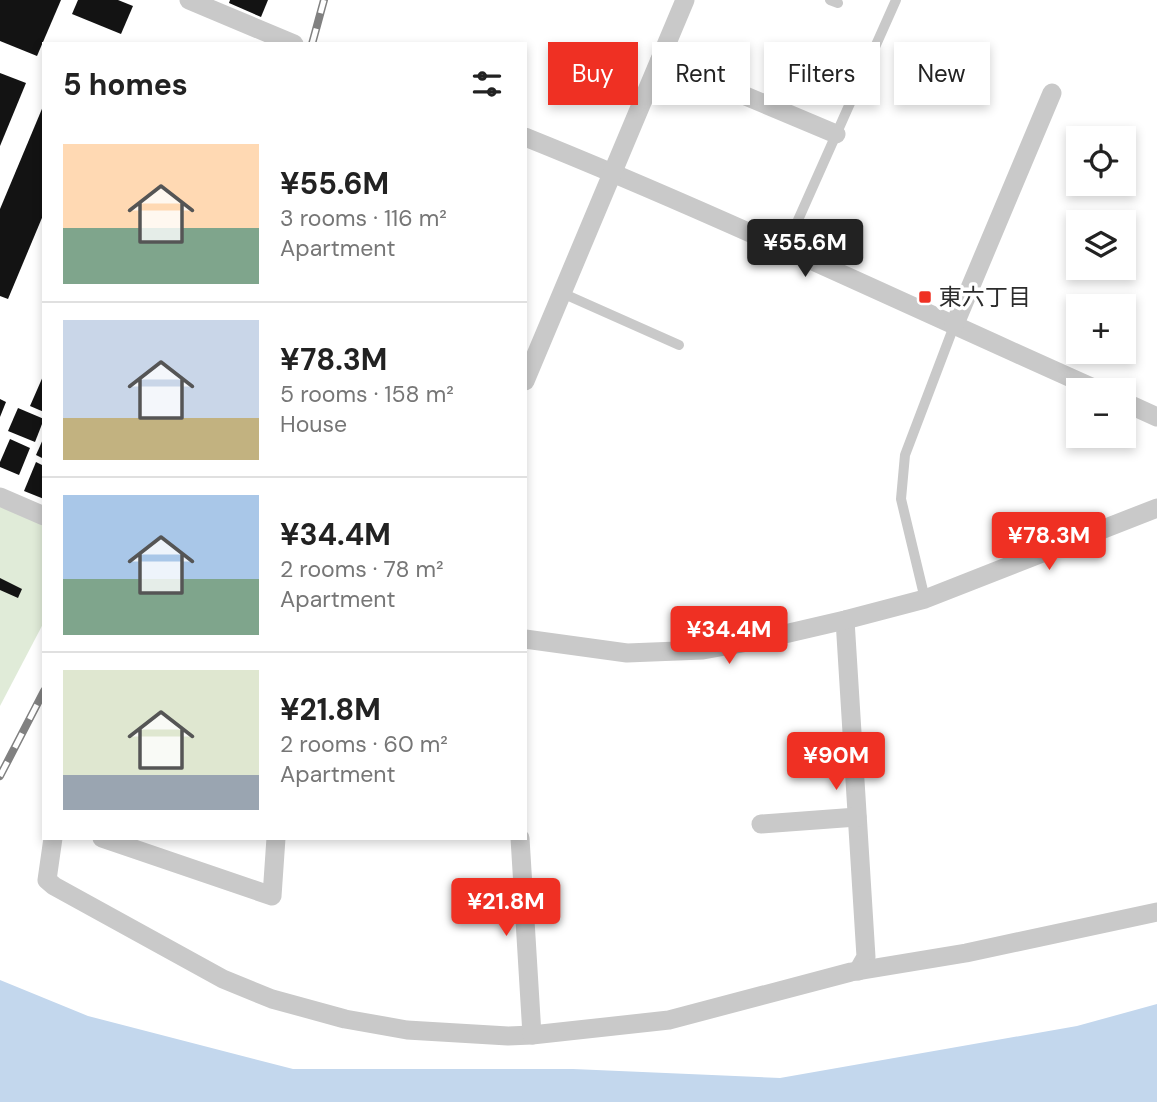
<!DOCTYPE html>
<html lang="en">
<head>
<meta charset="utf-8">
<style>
	:root { --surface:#fff; --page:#f2f2f2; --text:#222; --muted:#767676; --line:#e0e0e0; --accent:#ef3023 }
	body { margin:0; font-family:"DM Sans","Noto Sans JP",sans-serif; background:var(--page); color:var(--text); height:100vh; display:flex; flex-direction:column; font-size:26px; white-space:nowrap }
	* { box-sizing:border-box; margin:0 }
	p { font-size:23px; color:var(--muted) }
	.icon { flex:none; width:38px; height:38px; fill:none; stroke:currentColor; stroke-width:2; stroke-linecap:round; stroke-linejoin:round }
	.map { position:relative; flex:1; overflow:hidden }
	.side { position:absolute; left:42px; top:42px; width:485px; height:798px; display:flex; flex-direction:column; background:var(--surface); border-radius:0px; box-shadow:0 4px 10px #0003 }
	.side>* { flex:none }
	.top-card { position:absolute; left:548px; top:42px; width:504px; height:63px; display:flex; gap:14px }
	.controls { position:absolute; left:1066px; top:126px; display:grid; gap:14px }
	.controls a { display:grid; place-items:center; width:70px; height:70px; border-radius:0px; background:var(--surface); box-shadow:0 4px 10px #0003; font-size:35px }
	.price { position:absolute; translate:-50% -60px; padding:0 16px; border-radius:7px; background:var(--accent); color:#fff; font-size:23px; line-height:46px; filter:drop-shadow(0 2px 4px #0008) }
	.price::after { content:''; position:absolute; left:50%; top:42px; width:21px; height:16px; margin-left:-10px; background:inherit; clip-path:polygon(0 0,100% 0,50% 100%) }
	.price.selected { background:#222; color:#fff }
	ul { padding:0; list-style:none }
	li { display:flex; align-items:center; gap:21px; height:175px; padding:0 21px }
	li+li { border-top:2px solid var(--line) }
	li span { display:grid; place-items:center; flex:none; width:196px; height:140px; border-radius:0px; color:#555 }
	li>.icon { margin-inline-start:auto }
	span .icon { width:84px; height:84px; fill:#fffc; stroke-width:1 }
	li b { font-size:30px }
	h2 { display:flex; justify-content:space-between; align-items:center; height:84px; padding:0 21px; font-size:30px }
	.tag { padding:0 24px; border-radius:0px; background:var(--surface); box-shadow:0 4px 10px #0003; font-size:24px; line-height:63px }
	.tag.selected { background:var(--accent); color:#fff }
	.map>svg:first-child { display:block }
	.green { fill:#e0ebd8 }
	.water { fill:#c3d7ed }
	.building { fill:#131313 }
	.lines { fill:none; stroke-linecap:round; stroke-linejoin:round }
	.service { stroke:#c9c9c9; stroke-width:10 }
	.minor { stroke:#c9c9c9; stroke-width:19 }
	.rail-casing { stroke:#818181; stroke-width:8 }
	.rail { stroke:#fff; stroke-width:5; stroke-dasharray:16; stroke-linecap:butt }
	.poi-dot { fill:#ef3023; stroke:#fff; stroke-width:2.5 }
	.labels { text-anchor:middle; stroke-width:7; stroke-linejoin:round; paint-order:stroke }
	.poi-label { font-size:23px; fill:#2c2c2c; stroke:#fff; text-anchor:start }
</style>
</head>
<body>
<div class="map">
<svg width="1157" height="1102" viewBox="0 0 1157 1102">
	<rect width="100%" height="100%" fill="#fff"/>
	<polygon class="green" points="0,498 44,518 44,622 0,706"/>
	<polygon class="water" points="0,980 88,1016 293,1069 573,1069 780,1078 1077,1026 1157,1004 1157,1102 0,1102"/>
	<g class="building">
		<polygon points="0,0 61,0 37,56 0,41"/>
		<polygon points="78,0 118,0 133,6 121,34 72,14"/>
		<polygon points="230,0 268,0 261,17 229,3"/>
		<polygon points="0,73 26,83 0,146"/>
		<polygon points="44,104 44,213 8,299 0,296 0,209"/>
		<polygon points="44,374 44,412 30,406"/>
		<polygon points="0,399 6,402 0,417"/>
		<polygon points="18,408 44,419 35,442 8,431"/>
		<polygon points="44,437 44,459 36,455"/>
		<polygon points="10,439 30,448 19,475 0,467 0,462"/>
		<polygon points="36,462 44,466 44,499 24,491"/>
		<polygon points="0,578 22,589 18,598 0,590"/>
	</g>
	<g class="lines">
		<g class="service">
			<polyline points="830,0 838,3"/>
			<polyline points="786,247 896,0"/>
			<polyline points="562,293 679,345"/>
			<polyline points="925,599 901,499 905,455 954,326"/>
		</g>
		<g class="minor">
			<polyline points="189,0 294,44"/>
			<polyline points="660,60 836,134"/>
			<path d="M525,137C719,215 907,305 1098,390"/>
			<polyline points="954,326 1052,93"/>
			<polyline points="525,381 685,0"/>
			<polyline points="1124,402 1157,417"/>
			<polyline points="0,497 44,516"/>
			<polyline points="845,620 866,957 858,971"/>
			<polyline points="525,639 627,653 703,650 759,640 845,620 925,599 1157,508"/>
			<polyline points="761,824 857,817"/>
			<polyline points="53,838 47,880 54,886 223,979 272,999 345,1019 407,1030 508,1036 532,1035 669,1020 851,972 966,953 1157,912"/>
			<polyline points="102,838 272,896 276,838"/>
			<polyline points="520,838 532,1035"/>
		</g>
		<g class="rail-casing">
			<g id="rail">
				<polyline points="312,44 324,0"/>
				<polyline points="0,776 44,691"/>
			</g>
		</g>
		<use href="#rail" class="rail"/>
	</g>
	<rect class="poi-dot" x="918" y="290" width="14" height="14" rx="3.5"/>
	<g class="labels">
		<g class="poi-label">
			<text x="939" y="305">東六丁目</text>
		</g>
	</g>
</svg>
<div class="controls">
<a><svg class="icon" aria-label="locate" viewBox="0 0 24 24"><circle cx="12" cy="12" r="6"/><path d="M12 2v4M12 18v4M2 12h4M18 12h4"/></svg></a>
<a><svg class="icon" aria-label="layers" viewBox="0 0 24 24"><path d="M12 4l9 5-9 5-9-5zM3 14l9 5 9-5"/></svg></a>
<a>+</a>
<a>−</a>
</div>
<b class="price selected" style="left:805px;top:279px">¥55.6M</b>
<b class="price" style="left:1049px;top:572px">¥78.3M</b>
<b class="price" style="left:729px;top:666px">¥34.4M</b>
<b class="price" style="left:836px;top:792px">¥90M</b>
<b class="price" style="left:506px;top:938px">¥21.8M</b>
<div class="top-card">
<a class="tag selected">Buy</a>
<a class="tag">Rent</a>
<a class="tag">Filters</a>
<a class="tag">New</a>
</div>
<section class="side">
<h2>5 homes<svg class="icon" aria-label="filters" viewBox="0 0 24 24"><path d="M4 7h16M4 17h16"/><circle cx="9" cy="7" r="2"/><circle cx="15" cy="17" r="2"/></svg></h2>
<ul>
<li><span style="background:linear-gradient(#ffd9b3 60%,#7fa58c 0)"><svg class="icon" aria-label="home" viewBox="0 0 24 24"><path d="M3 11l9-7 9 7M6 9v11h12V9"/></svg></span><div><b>¥55.6M</b><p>3 rooms · 116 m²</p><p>Apartment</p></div></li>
<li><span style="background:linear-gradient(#c9d6e8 70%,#c2b280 0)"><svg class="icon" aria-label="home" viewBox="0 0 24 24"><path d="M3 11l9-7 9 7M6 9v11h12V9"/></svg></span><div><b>¥78.3M</b><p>5 rooms · 158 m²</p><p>House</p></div></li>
<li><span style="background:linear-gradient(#a9c7e8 60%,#7fa58c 0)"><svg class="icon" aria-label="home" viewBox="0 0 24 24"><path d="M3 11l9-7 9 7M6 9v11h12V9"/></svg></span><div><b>¥34.4M</b><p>2 rooms · 78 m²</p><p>Apartment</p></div></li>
<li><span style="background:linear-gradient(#dfe7d0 75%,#9aa5b1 0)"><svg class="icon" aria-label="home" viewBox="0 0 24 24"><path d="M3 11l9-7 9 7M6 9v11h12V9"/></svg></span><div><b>¥21.8M</b><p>2 rooms · 60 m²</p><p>Apartment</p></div></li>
</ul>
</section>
</div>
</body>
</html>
